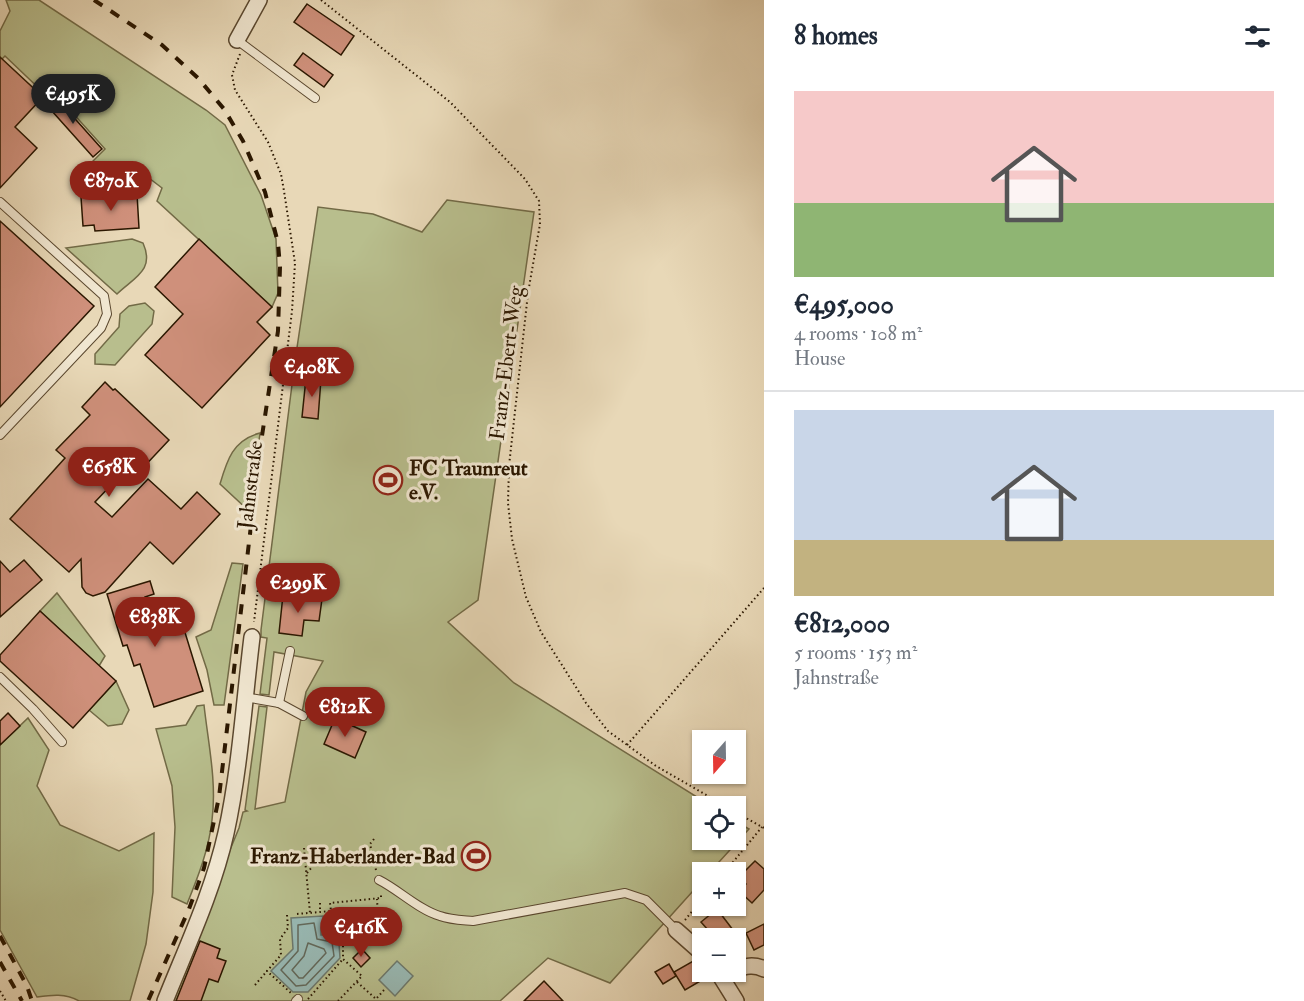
<!DOCTYPE html>
<html lang="en">
<head>
<meta charset="utf-8">
<style>
	:root { --surface:#fff; --page:#f6f6f7; --text:#1f2937; --muted:#747a83; --line:#e0e1e3; --accent:#8f2418 }
	body { margin:0; font-family:"IM FELL Double Pica",serif; background:var(--page); color:var(--text); height:100vh; display:flex; flex-direction:column; font-size:22px; white-space:nowrap }
	* { box-sizing:border-box; margin:0 }
	p { font-size:20px; color:var(--muted) }
	.icon { flex:none; width:33px; height:33px; fill:none; stroke:currentColor; stroke-width:2; stroke-linecap:round; stroke-linejoin:round }
	.map { position:relative; flex:1; overflow:hidden }
	.details { display:flex; flex-direction:column; background:var(--surface); width:540px }
	.details>* { flex:none }
	.needle { width:39px; rotate:200deg }
	.controls { position:absolute; left:692px; top:730px; display:grid; gap:12px }
	.controls a { display:grid; place-items:center; width:54px; height:54px; border-radius:0px; background:var(--surface); box-shadow:0 2px 4px #0004; font-size:30px }
	.price { position:absolute; translate:-50% -51px; padding:0 14px; border-radius:21px; background:var(--accent); color:#fff; font-size:20px; line-height:39px; filter:drop-shadow(0 2px 3px #0008) }
	.price::after { content:''; position:absolute; left:50%; top:36px; width:18px; height:14px; margin-left:-9px; background:inherit; clip-path:polygon(0 0,100% 0,50% 100%) }
	.price.selected { background:#222; color:#fff }
	ul { padding:0; list-style:none }
	li { display:grid; align-content:center; gap:12px; height:318px; padding:0 30px }
	li+li { border-top:2px solid var(--line) }
	li span { display:grid; place-items:center; height:186px; border-radius:0px; color:#555 }
	li>.icon { margin-inline-start:auto }
	span .icon { width:108px; height:108px; fill:#fffc; stroke-width:1 }
	li b { font-size:26px }
	h2 { display:flex; justify-content:space-between; align-items:center; height:72px; padding:0 30px; font-size:26px }
	main { display:flex; flex:1; min-height:0 }
	.map>svg:first-child { display:block }
	.green { fill:#b8be8d; stroke:#726a46; stroke-width:1.5 }
	.water { fill:#98b9b4; stroke:#6c786c; stroke-width:1.5 }
	.lines { fill:none; stroke-linecap:round; stroke-linejoin:round }
	.shore { stroke:#62685a; stroke-width:1.5 }
	.building { fill:#cf907b; stroke:#2b1700; stroke-width:1.5 }
	.lane-casing { stroke:#5a472e; stroke-width:10 }
	.street-casing { stroke:#5a472e; stroke-width:18 }
	.path { stroke:#2b1700; stroke-width:2; stroke-dasharray:1.5 3; stroke-linecap:butt }
	.lane { stroke:#f0e6d0; stroke-width:8 }
	.street { stroke:#f0e6d0; stroke-width:15 }
	.rail { stroke:#2b1700; stroke-width:4; stroke-dasharray:10 10; stroke-linecap:butt }
	.labels { text-anchor:middle; stroke-width:6; stroke-linejoin:round; paint-order:stroke }
	.street-label { font-size:21px; fill:#2b1700; stroke:#f0e6d0 }
	.poi-label { font-size:21px; font-weight:bold; fill:#2b1700; stroke:#f0e6d0; text-anchor:start }
</style>
</head>
<body>
<main>
<div class="map">
<svg width="764" height="1001" viewBox="0 0 764 1001">
	<rect width="100%" height="100%" fill="#e8d8b7"/>
	<filter id="stains"><feTurbulence type="fractalNoise" baseFrequency=".00333" numOctaves="4"/><feColorMatrix values="0 0 0 0 .2 0 0 0 0 .09 0 0 0 0 .02 0 0 0 .5 -.17"/></filter>
	<radialGradient id="worn" r=".72"><stop offset=".6" stop-color="#630" stop-opacity="0"/><stop offset="1" stop-color="#630" stop-opacity=".3"/></radialGradient>
	<g class="green">
		<polygon points="6,0 39,0 206,110 225,125 261,195 276,239 278,293 272,307 157,201 162,188 141,172 104,181 85,169 105,149 53,91 47,96 5,56 0,61 0,31 10,11"/>
		<polygon points="447,200 534,212 478,600 448,622 514,683 713,807 702,807 702,840 735,840 735,821 749,829 709,873 702,873 702,881 610,983 548,958 500,1001 173,1001 209,901 239,828 243,812 247,811 245,810 259,706 267,707 255,809 285,802 306,692 323,661 274,652 269,695 260,694 267,638 261,637 261,630 295,361 318,207 373,214 422,232"/>
		<path d="M132,239L143,243C155,270 135,277 117,294L66,248Z"/>
		<polygon points="145,303 154,311 152,324 115,365 95,364 95,354 119,327 120,314 129,306"/>
		<path d="M260,433L250,512L220,484C227,460 233,440 260,433Z"/>
		<polygon points="232,563 243,564 224,705 214,705 207,670 196,637 211,630"/>
		<polygon points="57,593 105,656 99,666 40,611"/>
		<polygon points="116,681 129,710 122,724 108,726 89,710"/>
		<path d="M204,705C208,742 217,782 212,820C209,849 198,877 187,904L172,897L175,827L172,786L156,729L186,725L197,706Z"/>
		<path d="M28,718L49,750L37,786L60,825L119,851L154,833L153,892L146,944L130,1001H79C66,993 51,995 37,997L0,930V745Z"/>
	</g>
	<g class="water">
		<polygon points="323,916 324,928 321,928 321,935 329,935 329,930 338,929 340,958 308,992 293,992 271,971 293,949 291,918"/>
		<polygon points="397,961 413,976 395,996 379,980"/>
	</g>
	<g class="lines">
		<g class="shore">
			<polygon points="314,923 317,939 332,942 334,956 306,985 296,986 281,970 298,951 298,925"/>
			<polygon points="308,943 324,949 326,953 303,978 299,978 292,970 304,956"/>
		</g>
	</g>
	<g class="building">
		<polygon points="307,4 354,36 341,55 294,22"/>
		<polygon points="303,53 333,75 324,87 294,65"/>
		<polygon points="0,57 43,97 15,127 37,148 0,188"/>
		<polygon points="52,93 102,149 93,157 43,101"/>
		<polygon points="137,194 139,228 95,231 94,225 83,226 81,197"/>
		<polygon points="0,221 94,306 0,407"/>
		<polygon points="199,239 272,307 257,322 270,335 202,408 145,355 183,314 155,287"/>
		<polygon points="306,378 321,379 318,419 302,417"/>
		<polygon points="105,382 113,390 115,389 169,440 140,471 132,463 95,502 112,517 148,479 181,509 197,492 220,514 173,564 150,542 105,592 93,596 86,593 82,587 81,559 69,572 10,519 65,458 56,450 90,415 82,407"/>
		<polygon points="24,560 42,580 0,617 0,561 10,572"/>
		<polygon points="150,581 154,594 145,597 148,606 142,608 150,636 183,626 203,691 154,707 140,664 134,666 127,645 123,646 107,594"/>
		<polygon points="283,595 322,599 319,621 304,620 302,636 279,633"/>
		<polygon points="40,611 116,681 73,728 0,661 0,655"/>
		<polygon points="8,713 20,726 0,745 0,721"/>
		<polygon points="335,718 366,732 355,758 324,744"/>
		<polygon points="755,861 764,869 764,890 752,903 739,891 746,884 739,877"/>
		<polygon points="717,909 733,930 722,939 716,939 701,922"/>
		<polygon points="764,924 764,945 754,950 746,933"/>
		<polygon points="200,941 220,949 217,958 226,961 218,982 209,979 201,1001 176,1001"/>
		<polygon points="362,949 370,958 361,967 353,958"/>
		<polygon points="695,960 701,963 702,972 708,972 709,976 685,990 674,972"/>
		<polygon points="669,964 676,976 663,984 655,972"/>
		<polygon points="544,981 563,1001 524,1001"/>
	</g>
	<g class="lines">
		<g class="lane-casing">
			<g id="lane">
				<polyline points="237,40 315,98"/>
				<polyline points="0,202 104,296 107,314 101,328 0,435"/>
				<polyline points="0,677 33,709 62,742"/>
				<polyline points="245,697 279,703 303,716"/>
				<polyline points="279,703 290,651"/>
				<path d="M379,880C399,890 419,910 440,916C451,920 462,920 473,921L625,893L646,900L676,930"/>
				<polyline points="296,1001 298,999"/>
			</g>
		</g>
		<g class="street-casing">
			<g id="street">
				<polyline points="237,40 259,0"/>
				<polyline points="676,930 702,953"/>
				<path d="M735,970C745,966 754,964 764,969"/>
				<polyline points="718,972 736,1001"/>
				<path d="M165,1001C187,946 213,891 226,833C240,769 244,702 252,637"/>
			</g>
		</g>
		<g class="path">
			<polyline points="321,0 450,102 525,179 539,201 540,224 528,293 509,466 508,503 512,539 526,597 541,632 586,703 608,731 656,766 727,807"/>
			<polyline points="240,54 232,75 235,90 268,142 281,174 284,191 295,263 292,311 254,622"/>
			<polyline points="627,745 764,588"/>
			<polyline points="735,812 764,828"/>
			<polyline points="374,839 370,844 376,870"/>
			<polyline points="304,848 310,913"/>
			<polyline points="307,873 312,867 311,852 315,851"/>
			<polyline points="724,873 762,827"/>
			<polyline points="320,903 320,912"/>
			<polyline points="297,914 331,911 330,903 381,898 381,893"/>
			<polyline points="287,915 288,928 280,939 281,955 267,971 291,993"/>
			<polyline points="685,920 702,899"/>
			<polyline points="323,922 332,922 331,912"/>
			<polyline points="332,922 343,926 343,959 362,976 338,1001"/>
			<polyline points="343,939 379,936 377,899"/>
			<polyline points="357,982 376,999 384,990"/>
			<polyline points="255,985 267,971"/>
			<polyline points="0,991 6,1001"/>
			<polyline points="308,999 343,959"/>
		</g>
		<use href="#lane" class="lane"/>
		<use href="#street" class="street"/>
		<g class="rail">
			<polyline points="94,0 162,45 198,78 224,109 243,141 265,192 278,243 280,267 278,331 260,449 219,797 204,868 189,909 148,1001"/>
			<polyline points="0,936 27,986 32,1001"/>
			<polyline points="0,962 22,1001"/>
		</g>
	</g>
	<defs>
		<g id="stadium-ring" transform="scale(1.5)"><circle r="9.5" fill="#f0e6d0" stroke="#8f2418" stroke-width="1.5"/><path d="M0-5a6.5 5 0 1 0 0 10a6.5 5 0 1 0 0-10ZM-3.5-1.8h7v3.6h-7Z" fill="#8f2418"/></g>
	</defs>
	<g fill-rule="evenodd">
		<use href="#stadium-ring" x="388" y="480"/>
		<use href="#stadium-ring" x="476" y="856"/>
	</g>
	<g class="labels">
		<g class="street-label">
			<text transform="translate(506 363) rotate(-83)" y="7">Franz-Ebert-Weg</text>
			<text transform="translate(250 485) rotate(-83)" y="7">Jahnstraße</text>
		</g>
		<g class="poi-label">
			<text x="409" y="475">FC Traunreut<tspan x="409" dy="24">e.V.</tspan></text>
			<text x="455" y="863" text-anchor="end">Franz-Haberlander-Bad</text>
		</g>
	</g>
	<rect width="100%" height="100%" filter="url(#stains)"/>
	<rect width="100%" height="100%" fill="url(#worn)"/>
</svg>
<div class="controls">
<a><svg class="needle" viewBox="-14 -14 28 28"><path d="M0-13l5 13h-10z" fill="#e53935"/><path d="M0 13l5-13h-10z" fill="#747a83"/></svg></a>
<a><svg class="icon" aria-label="locate" viewBox="0 0 24 24"><circle cx="12" cy="12" r="6"/><path d="M12 2v4M12 18v4M2 12h4M18 12h4"/></svg></a>
<a>+</a>
<a>−</a>
</div>
<b class="price selected" style="left:73px;top:125px">€495K</b>
<b class="price" style="left:111px;top:212px">€870K</b>
<b class="price" style="left:312px;top:398px">€408K</b>
<b class="price" style="left:109px;top:498px">€658K</b>
<b class="price" style="left:298px;top:614px">€299K</b>
<b class="price" style="left:155px;top:648px">€838K</b>
<b class="price" style="left:345px;top:738px">€812K</b>
<b class="price" style="left:361px;top:958px">€416K</b>
</div>
<section class="details">
<h2>8 homes<svg class="icon" aria-label="filters" viewBox="0 0 24 24"><path d="M4 7h16M4 17h16"/><circle cx="9" cy="7" r="2"/><circle cx="15" cy="17" r="2"/></svg></h2>
<ul>
<li><span style="background:linear-gradient(#f6c9c9 60%,#8fb573 0)"><svg class="icon" aria-label="home" viewBox="0 0 24 24"><path d="M3 11l9-7 9 7M6 9v11h12V9"/></svg></span><div><b>€495,000</b><p>4 rooms · 108 m²</p><p>House</p></div></li>
<li><span style="background:linear-gradient(#c9d6e8 70%,#c2b280 0)"><svg class="icon" aria-label="home" viewBox="0 0 24 24"><path d="M3 11l9-7 9 7M6 9v11h12V9"/></svg></span><div><b>€812,000</b><p>5 rooms · 153 m²</p><p>Jahnstraße</p></div></li>
</ul>
</section>
</main>
</body>
</html>
